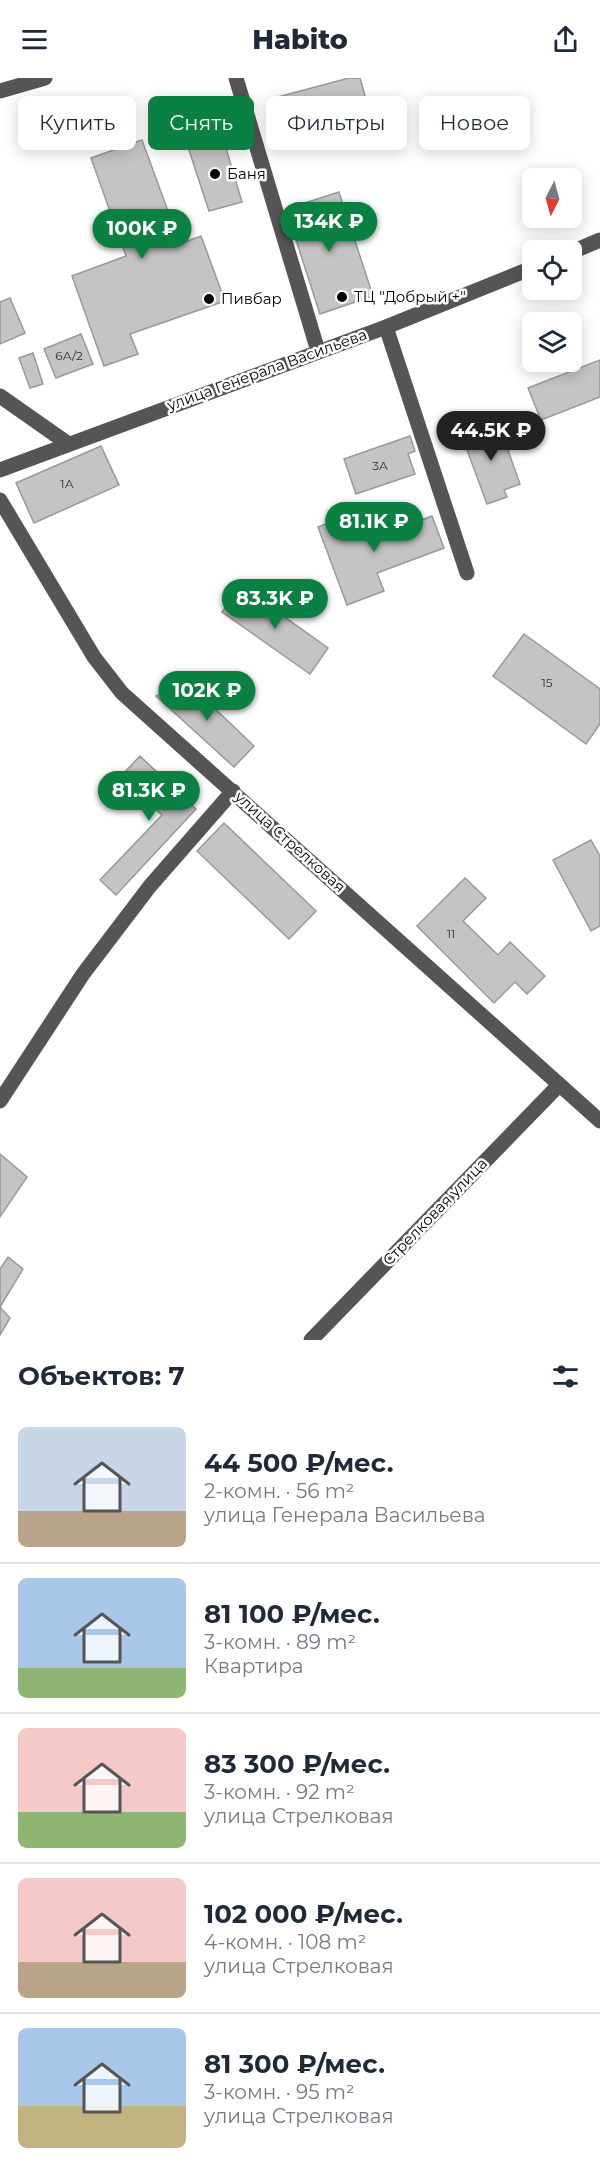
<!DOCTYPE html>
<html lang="ru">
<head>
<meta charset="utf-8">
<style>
	:root { --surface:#fff; --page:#f6f6f7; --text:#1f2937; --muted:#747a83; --line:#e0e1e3; --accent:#0b8043 }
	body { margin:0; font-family:Montserrat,sans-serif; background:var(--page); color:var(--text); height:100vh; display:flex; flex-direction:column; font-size:22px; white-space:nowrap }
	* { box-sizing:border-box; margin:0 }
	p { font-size:20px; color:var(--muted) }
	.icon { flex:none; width:33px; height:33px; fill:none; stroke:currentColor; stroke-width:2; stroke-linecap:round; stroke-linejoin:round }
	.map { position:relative; height:1262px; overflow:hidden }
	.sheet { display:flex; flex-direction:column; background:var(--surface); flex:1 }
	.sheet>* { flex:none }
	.hud { position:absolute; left:18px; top:18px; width:564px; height:54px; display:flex; gap:12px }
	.needle { width:39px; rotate:186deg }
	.buttons { position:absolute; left:522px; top:90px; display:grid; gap:12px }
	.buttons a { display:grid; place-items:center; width:60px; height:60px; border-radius:9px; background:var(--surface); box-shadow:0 3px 15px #0003; font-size:30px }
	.price { position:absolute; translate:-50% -51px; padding:0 14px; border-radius:21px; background:var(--accent); color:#fff; font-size:20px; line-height:39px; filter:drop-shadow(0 2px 3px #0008) }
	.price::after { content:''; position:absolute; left:50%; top:36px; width:18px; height:14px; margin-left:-9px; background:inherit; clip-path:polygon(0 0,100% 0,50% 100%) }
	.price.current { background:#222; color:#fff }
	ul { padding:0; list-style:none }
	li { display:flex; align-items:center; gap:18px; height:150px; padding:0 18px }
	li+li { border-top:2px solid var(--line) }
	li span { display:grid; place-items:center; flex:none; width:168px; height:120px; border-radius:9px; color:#555 }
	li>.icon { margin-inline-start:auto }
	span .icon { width:72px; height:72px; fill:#fffc; stroke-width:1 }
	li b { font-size:26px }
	h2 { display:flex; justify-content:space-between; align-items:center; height:72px; padding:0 18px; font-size:26px }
	.pill { padding:0 21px; border-radius:9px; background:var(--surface); box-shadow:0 3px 15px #0003; font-size:21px; line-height:54px }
	.pill.current { background:var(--accent); color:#fff }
	header { display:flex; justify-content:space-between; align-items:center; height:78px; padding:0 18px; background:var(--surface); font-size:27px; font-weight:800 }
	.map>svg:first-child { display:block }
	.building { fill:#c4c4c4; stroke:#999; stroke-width:1.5 }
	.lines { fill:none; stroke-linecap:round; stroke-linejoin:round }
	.minor { stroke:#555; stroke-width:15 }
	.poi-dot { fill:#000; stroke:#fff; stroke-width:2 }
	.labels { text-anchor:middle; stroke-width:5; stroke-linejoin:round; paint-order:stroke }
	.number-label { font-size:12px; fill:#313131 }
	.poi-label { font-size:15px; fill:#000; stroke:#fff; text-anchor:start }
	.street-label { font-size:15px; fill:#000; stroke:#fff }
</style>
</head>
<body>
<header><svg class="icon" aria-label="menu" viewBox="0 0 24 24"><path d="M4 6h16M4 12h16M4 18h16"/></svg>Habito<svg class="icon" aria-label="share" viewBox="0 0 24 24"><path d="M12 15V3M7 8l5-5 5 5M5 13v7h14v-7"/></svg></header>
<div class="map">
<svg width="600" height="1262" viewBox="0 0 600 1262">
	<rect width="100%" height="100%" fill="#fff"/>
	<g class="building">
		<polygon points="349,0 360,0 369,32 279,55 270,21"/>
		<polygon points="223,60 242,124 209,133 188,69"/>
		<polygon points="142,62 180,166 201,158 225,223 130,256 138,276 104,288 72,198 126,178 91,80"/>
		<polygon points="339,114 373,218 320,236 286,131"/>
		<polygon points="10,220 25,255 0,266 0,224"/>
		<polygon points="81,256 93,286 56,300 44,271"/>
		<polygon points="33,275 43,306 30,310 19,280"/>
		<polygon points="600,282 600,319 541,342 528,310"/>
		<polygon points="478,347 480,354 499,347 520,406 504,412 507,419 487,426 460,353"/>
		<polygon points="410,358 415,373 408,376 415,396 356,416 344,381"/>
		<polygon points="101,368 119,407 34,445 16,405"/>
		<polygon points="355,435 366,463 432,438 444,470 377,495 384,513 347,527 318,449"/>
		<polygon points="241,508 328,570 310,596 222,534"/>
		<polygon points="524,556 600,611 600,646 586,666 493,598"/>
		<polygon points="186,603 254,668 234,689 156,618"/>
		<polygon points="140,678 196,731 116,817 100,802 162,737 121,698"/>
		<polygon points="224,745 316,833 289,861 197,773"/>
		<polygon points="591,762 600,778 600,848 591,853 553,782"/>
		<polygon points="465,800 486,820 463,843 498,877 510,864 545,898 527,916 515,904 494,925 417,848"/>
		<polygon points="0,1076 27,1099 0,1139"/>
		<polygon points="8,1179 23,1191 0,1229 10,1240 0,1257 0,1191"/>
	</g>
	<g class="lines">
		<g class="minor">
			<polyline points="236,0 318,273"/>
			<polyline points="0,13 45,0"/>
			<polyline points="572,174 600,162"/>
			<polyline points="386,249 467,495"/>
			<polyline points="0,318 67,365"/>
			<polyline points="0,392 386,249 532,190"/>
			<polyline points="0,422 94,579 122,615 600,1043"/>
			<polyline points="0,1023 83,896 150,808 233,713"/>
			<polyline points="311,1262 559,1007"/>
		</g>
	</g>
	<g class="poi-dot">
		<circle cx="215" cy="96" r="6"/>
		<circle cx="342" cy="219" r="6"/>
		<circle cx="209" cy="221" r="6"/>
	</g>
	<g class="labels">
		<g class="number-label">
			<text x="69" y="282">6А/2</text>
			<text x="380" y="392">3А</text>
			<text x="67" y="410">1А</text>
			<text x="547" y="609">15</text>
			<text x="451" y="860">11</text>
		</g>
		<g class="poi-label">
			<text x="227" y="101">Баня</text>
			<text x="354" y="224">ТЦ "Добрый +"</text>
			<text x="221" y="226">Пивбар</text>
		</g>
		<g class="street-label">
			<text transform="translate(267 292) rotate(-20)" y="5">улица Генерала Васильева</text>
			<text transform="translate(290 764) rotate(42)" y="5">улица Стрелковая</text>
			<text transform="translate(435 1134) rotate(-46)" y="5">Стрелковая улица</text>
		</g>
	</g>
</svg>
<div class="buttons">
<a><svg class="needle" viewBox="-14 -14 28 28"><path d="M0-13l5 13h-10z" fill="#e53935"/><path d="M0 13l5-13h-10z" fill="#747a83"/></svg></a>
<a><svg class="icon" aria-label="locate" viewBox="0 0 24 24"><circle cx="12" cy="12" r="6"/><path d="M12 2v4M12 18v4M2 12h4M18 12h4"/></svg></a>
<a><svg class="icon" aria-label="layers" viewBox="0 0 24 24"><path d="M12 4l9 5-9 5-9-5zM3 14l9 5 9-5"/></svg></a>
</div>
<b class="price" style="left:329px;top:175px">134K ₽</b>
<b class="price" style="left:142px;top:182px">100K ₽</b>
<b class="price current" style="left:491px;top:384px">44.5K ₽</b>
<b class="price" style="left:374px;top:475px">81.1K ₽</b>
<b class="price" style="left:275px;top:552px">83.3K ₽</b>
<b class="price" style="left:207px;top:644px">102K ₽</b>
<b class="price" style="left:149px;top:744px">81.3K ₽</b>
<div class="hud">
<a class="pill">Купить</a>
<a class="pill current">Снять</a>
<a class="pill">Фильтры</a>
<a class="pill">Новое</a>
</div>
</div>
<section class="sheet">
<h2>Объектов: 7<svg class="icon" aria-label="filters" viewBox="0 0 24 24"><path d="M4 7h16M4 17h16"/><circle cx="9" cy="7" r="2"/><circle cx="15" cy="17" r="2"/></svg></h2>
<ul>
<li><span style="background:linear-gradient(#c9d6e8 70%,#b9a48a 0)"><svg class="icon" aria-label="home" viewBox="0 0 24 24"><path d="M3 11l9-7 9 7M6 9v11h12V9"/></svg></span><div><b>44 500 ₽/мес.</b><p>2-комн. · 56 m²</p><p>улица Генерала Васильева</p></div></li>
<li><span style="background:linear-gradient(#a9c7e8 75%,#8fb573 0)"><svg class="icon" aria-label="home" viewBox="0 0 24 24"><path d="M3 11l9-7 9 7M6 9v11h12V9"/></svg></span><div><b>81 100 ₽/мес.</b><p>3-комн. · 89 m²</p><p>Квартира</p></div></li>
<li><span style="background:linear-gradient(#f6c9c9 70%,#8fb573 0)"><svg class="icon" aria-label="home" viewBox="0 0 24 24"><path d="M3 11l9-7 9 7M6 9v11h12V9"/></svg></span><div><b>83 300 ₽/мес.</b><p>3-комн. · 92 m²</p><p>улица Стрелковая</p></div></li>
<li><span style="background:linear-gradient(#f6c9c9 70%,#b9a48a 0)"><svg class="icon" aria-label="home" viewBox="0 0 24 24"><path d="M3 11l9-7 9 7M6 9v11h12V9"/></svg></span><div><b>102 000 ₽/мес.</b><p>4-комн. · 108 m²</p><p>улица Стрелковая</p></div></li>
<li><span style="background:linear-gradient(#a9c7e8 65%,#c2b280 0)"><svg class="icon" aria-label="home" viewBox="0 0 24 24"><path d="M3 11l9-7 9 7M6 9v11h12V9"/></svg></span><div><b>81 300 ₽/мес.</b><p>3-комн. · 95 m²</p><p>улица Стрелковая</p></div></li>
</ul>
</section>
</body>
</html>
